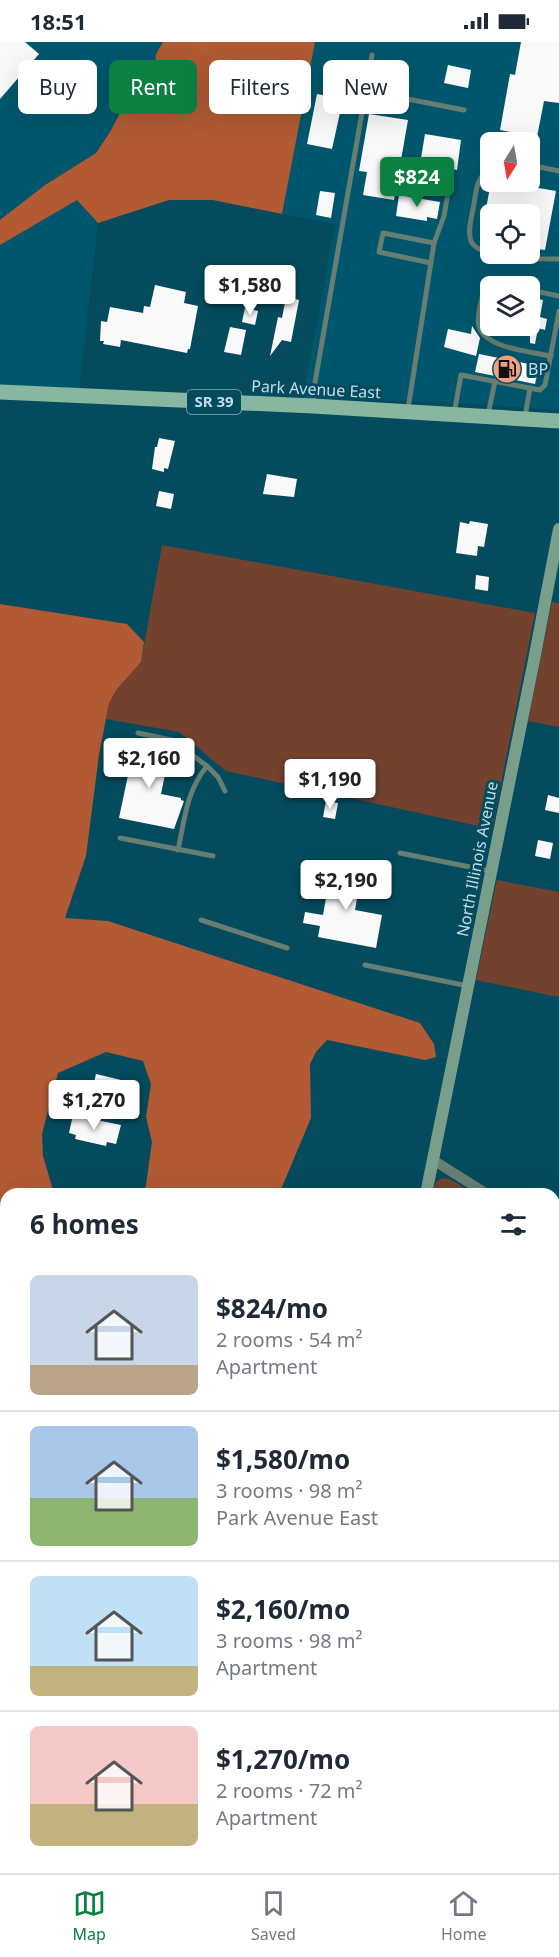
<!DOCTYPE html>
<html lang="en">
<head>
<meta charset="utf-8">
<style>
	:root { --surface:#fff; --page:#f6f6f7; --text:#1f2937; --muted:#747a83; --line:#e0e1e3; --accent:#0b8043 }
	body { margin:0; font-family:"Noto Sans",sans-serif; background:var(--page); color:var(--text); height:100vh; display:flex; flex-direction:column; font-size:22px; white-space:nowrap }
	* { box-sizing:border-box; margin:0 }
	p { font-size:20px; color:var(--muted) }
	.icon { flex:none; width:33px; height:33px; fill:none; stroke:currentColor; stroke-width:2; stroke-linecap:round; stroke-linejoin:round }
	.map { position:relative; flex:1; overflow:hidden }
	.drawer { position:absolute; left:0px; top:1146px; width:560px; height:686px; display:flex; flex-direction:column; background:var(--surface); border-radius:18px 18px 0 0; box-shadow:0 6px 24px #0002 }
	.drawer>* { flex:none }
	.top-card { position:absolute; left:18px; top:18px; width:524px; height:54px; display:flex; gap:12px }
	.needle { width:39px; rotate:191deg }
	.buttons { position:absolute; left:480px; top:90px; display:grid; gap:12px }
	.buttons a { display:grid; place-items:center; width:60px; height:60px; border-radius:9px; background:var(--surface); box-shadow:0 6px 24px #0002; font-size:30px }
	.price { position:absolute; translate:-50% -51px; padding:0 14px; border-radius:6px; background:#fff; color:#222; font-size:20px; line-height:39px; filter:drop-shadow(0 2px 3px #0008) }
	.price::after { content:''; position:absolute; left:50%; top:36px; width:18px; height:14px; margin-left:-9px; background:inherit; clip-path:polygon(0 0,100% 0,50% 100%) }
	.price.selected { background:var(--accent); color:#fff }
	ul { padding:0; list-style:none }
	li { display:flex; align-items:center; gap:18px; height:150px; padding:0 30px }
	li+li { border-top:2px solid var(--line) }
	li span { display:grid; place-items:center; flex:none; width:168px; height:120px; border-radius:9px; color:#555 }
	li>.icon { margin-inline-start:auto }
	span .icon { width:72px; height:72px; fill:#fffc; stroke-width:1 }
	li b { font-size:26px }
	h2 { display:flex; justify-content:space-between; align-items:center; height:72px; padding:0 30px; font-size:26px }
	.chip { padding:0 21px; border-radius:9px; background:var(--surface); box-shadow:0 6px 24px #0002; font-size:21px; line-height:54px }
	.chip.selected { background:var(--accent); color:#fff }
	.status { display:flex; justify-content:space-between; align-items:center; height:42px; padding:0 30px; background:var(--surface); direction:ltr }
	.status svg { height:16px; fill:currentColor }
	.dock { display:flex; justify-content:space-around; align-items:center; height:84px; border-top:2px solid var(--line); background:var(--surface); font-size:16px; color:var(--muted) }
	.dock a { display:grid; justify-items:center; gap:3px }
	.dock .selected { color:var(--accent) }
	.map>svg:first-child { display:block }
	.built { fill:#00576d; fill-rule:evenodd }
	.green { fill:#73422e }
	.forest { fill:#b15a33 }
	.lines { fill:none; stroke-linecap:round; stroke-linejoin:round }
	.stream { stroke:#7c7322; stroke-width:4 }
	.building { fill:#f9f9f9 }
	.lane { stroke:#677e72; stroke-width:5 }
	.street { stroke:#677e72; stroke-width:10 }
	.secondary { stroke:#7a9e8c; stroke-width:12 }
	.primary { stroke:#88b6a0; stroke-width:15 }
	.labels { text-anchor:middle; stroke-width:6; stroke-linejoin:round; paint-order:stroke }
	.shield { fill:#044b5e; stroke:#88b2c0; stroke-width:1.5 }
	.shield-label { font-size:15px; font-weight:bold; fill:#c1deea }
	.poi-label { font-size:16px; fill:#c1deea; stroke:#044b5e; text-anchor:start }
	.street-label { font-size:16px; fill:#c1deea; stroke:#044b5e }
</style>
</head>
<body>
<div class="status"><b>18:51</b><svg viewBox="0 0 49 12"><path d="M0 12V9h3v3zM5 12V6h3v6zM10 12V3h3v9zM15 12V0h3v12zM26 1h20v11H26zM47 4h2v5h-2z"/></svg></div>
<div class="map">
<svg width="559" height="1831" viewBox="0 0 559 1831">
	<rect width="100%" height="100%" fill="#044b5e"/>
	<g class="built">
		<polygon points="0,0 163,0 156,12 154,33 129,54 110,90 96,111 45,143 0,178"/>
		<path d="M315,0H559V368L444,360L303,356L335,182L282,172ZM490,100H530V140H490ZM490,172H530V212H490ZM490,244H530V284H490Z"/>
		<polygon points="77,158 98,181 79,347 0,343 0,203"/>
		<polygon points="0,1575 6,1576 6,1639 0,1636"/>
		<polygon points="104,1826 280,1826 278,1831 103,1831"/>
	</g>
	<g class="green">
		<polygon points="162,503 535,571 492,787 226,729 179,690 106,677 109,661 117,647 141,620"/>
		<polygon points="552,560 559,561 559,685 528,679"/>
		<polygon points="497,838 559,850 559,955 476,938"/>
		<polygon points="442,1136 450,1137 474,1152 432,1152 436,1140"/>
		<polygon points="554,1203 559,1207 559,1457 554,1456"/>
		<polygon points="294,1826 455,1826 452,1831 292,1831"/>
	</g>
	<g class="forest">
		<polygon points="163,0 315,0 282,172 213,158 169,158 98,181 77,158 0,203 0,178 45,143 96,111 110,90 129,54 154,33 156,12"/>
		<polygon points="0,562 127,582 144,600 141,620 117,647 109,661 99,713 86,814 65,876 108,879 420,981 434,1002 436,1015 425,1018 327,998 316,1010 310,1022 311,1076 279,1152 143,1152 146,1143 152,1100 146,1075 151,1042 143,1019 106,1010 58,1031 42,1092 43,1114 53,1148 52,1152 6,1152 6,1164 0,1163"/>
		<polygon points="559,1462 559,1831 452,1831 455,1826 554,1826 554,1503"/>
		<polygon points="0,1517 6,1518 5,1576 0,1575"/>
		<polygon points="0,1636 6,1639 6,1802 0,1799"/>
	</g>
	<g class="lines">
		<g class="stream">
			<polyline points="554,1636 559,1622"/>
			<polyline points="539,1826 541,1831"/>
		</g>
	</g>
	<g class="building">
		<polygon points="0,0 25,0 39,12 0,57"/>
		<polygon points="521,0 559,0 559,61 544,59 537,95 500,88 510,32 515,33"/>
		<polygon points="448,23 471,28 468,46 444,41"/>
		<polygon points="317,52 343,57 332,107 307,102"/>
		<polygon points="369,72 408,78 394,158 363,153 367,130 359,129"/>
		<polygon points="425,92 461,98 457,128 420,122"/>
		<polygon points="491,140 503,140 556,149 545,208 530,206 530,172 485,172"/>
		<polygon points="320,149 335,151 331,176 316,173"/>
		<polygon points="399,153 440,160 437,177 427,175 427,179 396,174"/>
		<polygon points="155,243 186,250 184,261 198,264 190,307 188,307 187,311 121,298 120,305 103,302 104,299 100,299 101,279 107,280 110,265 143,271 144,264 150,265"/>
		<polygon points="286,255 299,258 291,300 282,298 270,314 278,275 282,276"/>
		<polygon points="530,255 543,258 540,275 547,277 545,288 538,286 535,302 530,301"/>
		<polygon points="245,266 258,269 255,283 242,280"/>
		<polygon points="472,284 480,296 476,314 444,305 448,287 471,292"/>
		<polygon points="230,285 246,288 241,313 224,310"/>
		<polygon points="479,312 539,324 535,342 475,330"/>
		<polygon points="159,396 175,399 168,427 164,426 164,430 152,427 155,405 157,405"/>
		<polygon points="267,432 297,437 294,455 263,452"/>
		<polygon points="159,449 174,452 171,467 156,464"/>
		<polygon points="470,479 488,482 484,505 478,504 477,514 456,511 460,480 469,482"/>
		<polygon points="476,533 489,535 488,549 475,547"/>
		<polygon points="135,700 170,708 161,752 181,756 181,758 184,759 174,787 119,776"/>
		<polygon points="548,753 559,756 559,771 545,768"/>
		<polygon points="326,759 338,761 335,777 323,775"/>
		<polygon points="538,798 553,801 550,817 535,814"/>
		<polygon points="332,821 362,827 355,868 382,873 376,906 318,895 320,884 303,881 305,870 323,873"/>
		<polygon points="96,1032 121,1038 118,1051 93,1045"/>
		<polygon points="73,1073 121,1083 116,1102 107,1100 106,1104 75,1097 76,1093 69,1091"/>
	</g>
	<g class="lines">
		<g class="lane">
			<polyline points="366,49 464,68"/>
			<polyline points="530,123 559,129"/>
			<path d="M490,126C477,135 476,148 474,162C472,173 467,189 471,199C479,218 541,217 559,217"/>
			<polyline points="431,221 379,210 383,191 434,201"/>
			<path d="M512,244L491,242L484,247C482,257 476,274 479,284C484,306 532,310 551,314"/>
			<polyline points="530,248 559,254"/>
			<polyline points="313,362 314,346 372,13"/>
			<polyline points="408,367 434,201 444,174 449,146 408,139"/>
			<polyline points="454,372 461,333 540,348 545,343 559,269"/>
			<polyline points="488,373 495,339"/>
			<polyline points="525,375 530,346"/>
			<polyline points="138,691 172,698 207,724 218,735 225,749"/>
			<polyline points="120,796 213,814"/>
			<path d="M178,808C185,776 186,750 207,724"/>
			<polyline points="400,811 490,829"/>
			<polyline points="201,878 287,906"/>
			<polyline points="365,923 468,944"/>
		</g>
		<g class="street">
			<polyline points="433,1118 487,1152"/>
			<polyline points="554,1195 559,1198"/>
			<polyline points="0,1369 6,1370"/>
			<polyline points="29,1831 30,1826"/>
		</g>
		<g class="secondary">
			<polyline points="426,1152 534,618 559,487"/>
			<polyline points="285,1831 286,1826"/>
		</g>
		<polyline class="primary" points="0,350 313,364 559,379"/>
	</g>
	<defs>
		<g id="fuel-disc" transform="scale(1.5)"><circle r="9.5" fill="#f2a07f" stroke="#044b5e"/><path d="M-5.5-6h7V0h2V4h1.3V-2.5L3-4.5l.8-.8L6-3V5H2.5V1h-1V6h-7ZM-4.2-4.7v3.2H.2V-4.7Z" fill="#111"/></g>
	</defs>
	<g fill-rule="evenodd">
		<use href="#fuel-disc" x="507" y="327"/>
	</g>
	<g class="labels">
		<rect class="shield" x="187" y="348" width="54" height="24" rx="4.5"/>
		<g class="shield-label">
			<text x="214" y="365">SR 39</text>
		</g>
		<g class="poi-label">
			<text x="528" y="333">BP</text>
		</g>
		<g class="street-label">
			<text transform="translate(316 347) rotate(3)" y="6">Park Avenue East</text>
			<text transform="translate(477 817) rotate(-79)" y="6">North Illinois Avenue</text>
		</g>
	</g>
</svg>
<div class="buttons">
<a><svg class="needle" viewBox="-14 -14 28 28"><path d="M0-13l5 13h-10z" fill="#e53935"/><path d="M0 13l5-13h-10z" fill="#747a83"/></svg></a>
<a><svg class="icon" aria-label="locate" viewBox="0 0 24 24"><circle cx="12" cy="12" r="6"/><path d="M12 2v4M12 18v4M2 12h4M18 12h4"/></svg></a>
<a><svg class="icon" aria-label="layers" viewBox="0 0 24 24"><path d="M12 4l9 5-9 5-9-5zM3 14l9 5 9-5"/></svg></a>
</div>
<b class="price selected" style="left:417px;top:166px">$824</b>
<b class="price" style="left:250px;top:274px">$1,580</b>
<b class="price" style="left:149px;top:747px">$2,160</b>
<b class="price" style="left:330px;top:768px">$1,190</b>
<b class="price" style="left:346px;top:869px">$2,190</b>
<b class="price" style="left:94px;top:1089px">$1,270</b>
<div class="top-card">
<a class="chip">Buy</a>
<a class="chip selected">Rent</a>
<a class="chip">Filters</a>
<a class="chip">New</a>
</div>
<section class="drawer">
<h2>6 homes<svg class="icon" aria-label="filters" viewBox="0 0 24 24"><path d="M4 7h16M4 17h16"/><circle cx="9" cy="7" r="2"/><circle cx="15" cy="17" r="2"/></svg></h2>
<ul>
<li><span style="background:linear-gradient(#c9d6e8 75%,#b9a48a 0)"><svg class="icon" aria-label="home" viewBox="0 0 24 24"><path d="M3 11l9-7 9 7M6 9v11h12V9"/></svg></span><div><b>$824/mo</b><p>2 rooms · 54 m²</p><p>Apartment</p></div></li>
<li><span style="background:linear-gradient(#a9c7e8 60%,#8fb573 0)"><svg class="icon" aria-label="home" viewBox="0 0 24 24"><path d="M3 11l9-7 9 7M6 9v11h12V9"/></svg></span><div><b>$1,580/mo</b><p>3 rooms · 98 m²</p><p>Park Avenue East</p></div></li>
<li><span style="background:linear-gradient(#bfe0f5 75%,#c2b280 0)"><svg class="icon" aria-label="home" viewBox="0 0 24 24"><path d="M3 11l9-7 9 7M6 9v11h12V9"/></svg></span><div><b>$2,160/mo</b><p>3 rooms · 98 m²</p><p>Apartment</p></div></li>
<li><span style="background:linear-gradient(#f6c9c9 65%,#c2b280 0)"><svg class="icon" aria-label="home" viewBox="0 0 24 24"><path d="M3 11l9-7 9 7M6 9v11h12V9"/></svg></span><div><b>$1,270/mo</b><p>2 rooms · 72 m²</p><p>Apartment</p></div></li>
</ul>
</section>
</div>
<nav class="dock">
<a class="selected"><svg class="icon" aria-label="map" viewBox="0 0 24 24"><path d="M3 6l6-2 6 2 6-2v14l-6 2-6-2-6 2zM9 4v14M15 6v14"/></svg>Map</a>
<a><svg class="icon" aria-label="saved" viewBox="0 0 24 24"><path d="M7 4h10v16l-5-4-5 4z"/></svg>Saved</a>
<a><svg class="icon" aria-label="home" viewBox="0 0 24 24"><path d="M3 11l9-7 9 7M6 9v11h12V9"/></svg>Home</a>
</nav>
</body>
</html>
